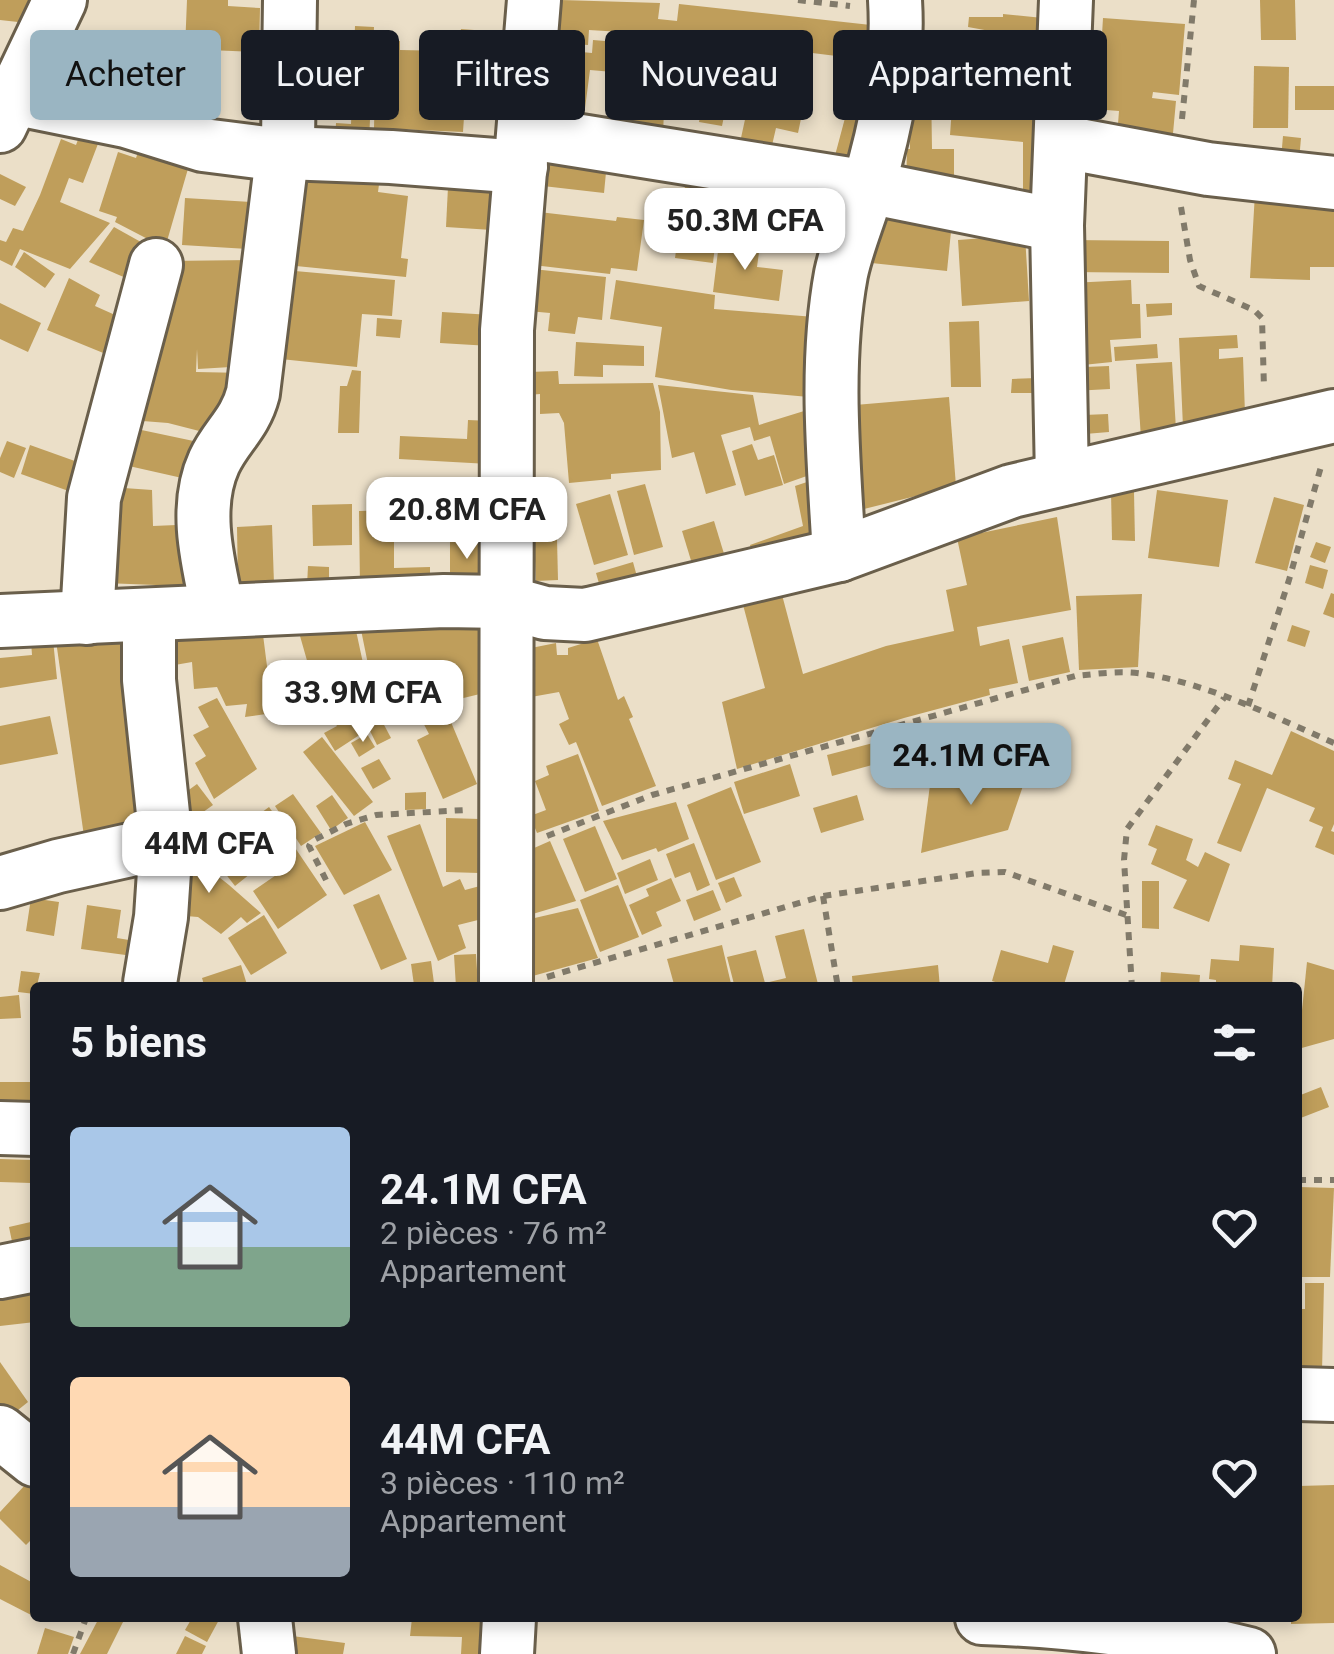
<!DOCTYPE html>
<html lang="fr">
<head>
<meta charset="utf-8">
<style>
	:root { --surface:#171b24; --page:#20242c; --text:#f1f3f6; --muted:#9ea1a6; --accent:#9ab5c2 }
	body { margin:0; font-family:Roboto,sans-serif; background:var(--page); color:var(--text); height:100vh; display:flex; flex-direction:column; font-size:38px; white-space:nowrap }
	* { box-sizing:border-box; margin:0 }
	p { font-size:32px; color:var(--muted) }
	.icon { flex:none; width:55px; height:55px; fill:none; stroke:currentColor; stroke-width:2; stroke-linecap:round; stroke-linejoin:round }
	.map { position:relative; flex:1; overflow:hidden }
	.side { position:absolute; left:30px; top:982px; width:1272px; height:640px; display:flex; flex-direction:column; background:var(--surface); border-radius:10px; box-shadow:0 5px 15px #0003 }
	.side>* { flex:none }
	.guide { position:absolute; left:30px; top:30px; width:1275px; height:90px; display:flex; gap:20px }
	.price { position:absolute; translate:-50% -85px; padding:0 22px; border-radius:20px; background:#fff; color:#222; font-size:32px; line-height:65px; filter:drop-shadow(0 2px 5px #0008) }
	.price::after { content:''; position:absolute; left:50%; top:60px; width:30px; height:22px; margin-left:-15px; background:inherit; clip-path:polygon(0 0,100% 0,50% 100%) }
	.price.selected { background:var(--accent); color:#111 }
	ul { padding:0; list-style:none }
	li { display:flex; align-items:center; gap:30px; height:250px; padding:0 40px }
	li span { display:grid; place-items:center; flex:none; width:280px; height:200px; border-radius:10px; color:#555 }
	li>.icon { margin-inline-start:auto }
	span .icon { width:120px; height:120px; fill:#fffc; stroke-width:1 }
	li b { font-size:42px }
	h2 { display:flex; justify-content:space-between; align-items:center; height:120px; padding:0 40px; font-size:42px }
	.pill { padding:0 35px; border-radius:10px; background:var(--surface); box-shadow:0 5px 15px #0003; font-size:35px; line-height:90px }
	.pill.selected { background:var(--accent); color:#111 }
	.map>svg:first-child { display:block }
	.building { fill:#bf9e5b }
	.lines { fill:none; stroke-linecap:round; stroke-linejoin:round }
	.minor-casing { stroke:#6a5f4b; stroke-width:58 }
	.path { stroke:#817a6a; stroke-width:6; stroke-dasharray:8 8; stroke-linecap:butt }
	.minor { stroke:#fff; stroke-width:52 }
</style>
</head>
<body>
<div class="map">
<svg width="1334" height="1654" viewBox="0 0 1334 1654">
	<rect width="100%" height="100%" fill="#ebdfc8"/>
	<g class="building">
		<polygon points="0,0 32,0 27,23 0,20"/>
		<polygon points="187,0 228,0 228,6 260,8 259,52 185,49"/>
		<polygon points="561,0 660,3 658,19 677,21 679,4 889,27 885,62 788,50 782,84 692,67 695,49 675,46 672,68 684,70 680,95 656,91 658,76 632,72 631,80 613,77 613,72 590,70 584,116 553,113 560,50 592,53 593,40 617,42 617,47 635,49 636,43 620,41 622,32 589,30 588,45 559,43"/>
		<polygon points="1260,0 1295,0 1296,40 1261,40"/>
		<polygon points="1003,14 1043,18 1041,39 1001,36 1001,33 968,27 969,17 1003,17"/>
		<polygon points="1103,18 1185,24 1179,95 1153,92 1152,98 1176,101 1172,144 1117,137 1119,111 1082,108 1083,84 1099,85"/>
		<polygon points="355,26 374,27 369,142 335,141 336,123 351,124"/>
		<polygon points="461,29 512,33 505,118 471,115 473,90 452,88"/>
		<polygon points="966,33 992,35 989,65 963,63"/>
		<polygon points="90,36 173,57 169,77 83,59"/>
		<polygon points="376,40 400,41 400,50 450,51 448,116 464,117 463,132 374,128"/>
		<polygon points="1025,44 1044,47 1036,103 1016,100"/>
		<polygon points="181,66 202,67 200,93 180,92"/>
		<polygon points="1254,66 1289,67 1288,128 1253,128"/>
		<polygon points="708,73 743,79 741,94 729,92 722,126 699,122"/>
		<polygon points="964,80 983,83 981,98 1053,109 1054,191 1023,191 1023,142 950,135 953,94 963,96"/>
		<polygon points="753,83 806,95 798,133 776,128 770,154 739,147"/>
		<polygon points="909,84 931,84 932,149 954,149 954,189 906,188 907,149 910,149"/>
		<rect x="1295" y="86" width="39" height="24"/>
		<polygon points="849,103 877,111 861,170 833,163"/>
		<polygon points="633,110 664,114 663,131 631,127"/>
		<polygon points="82,129 101,136 83,183 69,178 60,202 110,223 70,269 20,249 12,266 0,260 0,240 6,242 13,228 23,231 40,195 61,139 76,145"/>
		<polygon points="1283,136 1301,138 1299,161 1281,159"/>
		<polygon points="141,143 192,155 165,248 115,222 117,217 99,211 118,152 136,158"/>
		<polygon points="547,155 607,162 604,193 543,186"/>
		<polygon points="286,167 380,177 378,192 408,196 401,258 408,259 406,277 276,264"/>
		<polygon points="687,172 784,189 779,226 758,224 757,235 717,229 713,263 675,258"/>
		<polygon points="0,174 26,187 15,206 0,199"/>
		<polygon points="448,187 494,190 492,230 446,227"/>
		<polygon points="1255,193 1327,199 1327,209 1334,209 1334,267 1310,267 1310,280 1250,278"/>
		<polygon points="185,198 251,202 248,249 182,245"/>
		<polygon points="539,212 616,221 617,217 644,220 637,271 611,268 610,274 533,265"/>
		<polygon points="867,212 952,222 947,271 862,262"/>
		<polygon points="114,227 157,251 142,285 89,262"/>
		<polygon points="1025,235 1029,301 962,306 958,240"/>
		<polygon points="1071,240 1169,241 1169,273 1070,272"/>
		<polygon points="719,243 760,245 757,267 783,270 779,301 713,292"/>
		<polygon points="24,252 55,274 45,288 15,267"/>
		<polygon points="252,260 247,366 198,369 197,349 196,372 246,373 211,434 168,423 130,420 167,261"/>
		<polygon points="533,269 606,277 602,320 578,317 575,334 548,331 550,313 528,311"/>
		<polygon points="295,271 395,280 392,316 362,314 357,367 271,358 276,305 292,307"/>
		<polygon points="69,278 100,295 95,306 133,323 118,359 47,330"/>
		<polygon points="616,280 715,295 714,309 827,318 820,398 731,390 655,377 662,327 610,319"/>
		<polygon points="1131,280 1132,304 1140,304 1141,338 1110,340 1112,362 1073,366 1070,283"/>
		<polygon points="0,303 41,323 28,352 0,339"/>
		<polygon points="1172,303 1172,315 1147,317 1146,304"/>
		<polygon points="442,312 492,315 490,346 440,343"/>
		<polygon points="377,318 402,320 400,338 376,336"/>
		<polygon points="979,321 981,387 951,387 949,322"/>
		<polygon points="1237,335 1238,348 1219,349 1219,359 1243,357 1245,414 1183,427 1179,338"/>
		<polygon points="576,342 644,346 644,366 603,365 603,377 574,376"/>
		<polygon points="1157,344 1158,358 1115,361 1114,347"/>
		<polygon points="1172,362 1176,430 1141,438 1136,364"/>
		<polygon points="1109,366 1110,389 1073,391 1085,367"/>
		<polygon points="352,370 361,371 359,433 338,433 340,386 347,386"/>
		<polygon points="558,371 559,384 653,383 660,412 661,470 611,474 611,479 569,483 564,423 559,413 540,414 540,394 528,395 528,372"/>
		<polygon points="1037,378 1038,393 1011,393 1012,379"/>
		<polygon points="658,385 753,395 759,425 817,407 821,471 784,484 770,436 754,441 750,427 721,435 736,485 706,494 694,452 672,458"/>
		<polygon points="949,397 956,486 864,509 855,405"/>
		<polygon points="1108,414 1109,432 1085,434 1084,415"/>
		<polygon points="468,420 491,421 489,464 399,459 400,436 467,439"/>
		<polygon points="132,428 203,443 191,480 120,464"/>
		<polygon points="7,441 26,448 14,478 0,472 0,458"/>
		<polygon points="752,444 758,460 774,455 783,485 745,496 732,451"/>
		<polygon points="30,445 86,465 77,494 21,474"/>
		<polygon points="819,478 822,544 756,565 750,545 803,526 795,486"/>
		<polygon points="645,484 663,547 634,555 617,491"/>
		<polygon points="531,486 554,486 555,524 533,525"/>
		<polygon points="110,487 152,490 153,526 200,524 204,590 157,593 156,585 104,583"/>
		<polygon points="1157,490 1228,500 1219,567 1148,558"/>
		<polygon points="1111,492 1134,492 1135,541 1112,540"/>
		<polygon points="610,494 628,555 594,565 576,504"/>
		<polygon points="1274,497 1304,505 1287,571 1255,563"/>
		<polygon points="352,504 352,545 313,546 312,505"/>
		<polygon points="394,510 394,568 430,567 430,586 360,587 359,511"/>
		<polygon points="1057,517 1071,610 977,627 980,646 1009,639 1018,683 989,689 990,695 904,718 737,769 722,702 765,688 742,601 781,591 803,674 886,646 954,631 946,590 967,585 957,538"/>
		<polygon points="714,521 725,557 693,567 682,531"/>
		<polygon points="272,525 274,584 238,585 237,527"/>
		<polygon points="484,538 484,585 450,586 450,539"/>
		<polygon points="557,539 558,580 536,581 534,540"/>
		<polygon points="1316,542 1331,547 1325,563 1310,557"/>
		<polygon points="633,562 639,584 602,594 596,573"/>
		<polygon points="1310,565 1328,570 1323,589 1305,583"/>
		<polygon points="308,566 329,567 329,587 307,586"/>
		<polygon points="1331,593 1334,594 1334,618 1323,614"/>
		<polygon points="1142,594 1138,667 1079,670 1076,596"/>
		<polygon points="480,620 484,693 443,703 477,784 443,799 417,740 429,734 418,713 421,712 418,688 386,690 386,673 370,674 360,625"/>
		<polygon points="1292,625 1310,631 1305,647 1287,641"/>
		<polygon points="355,626 366,677 330,689 337,704 315,714 295,671 308,664 298,629"/>
		<polygon points="262,627 273,713 245,717 247,704 226,706 217,687 194,689 192,662 169,666 160,634 222,631 222,638 241,636"/>
		<polygon points="1063,637 1070,672 1029,681 1022,646"/>
		<polygon points="129,639 161,835 86,850 56,641"/>
		<polygon points="597,639 618,700 624,696 633,717 629,719 656,786 602,806 576,742 569,745 559,724 569,719 559,692 531,697 531,648 556,643 557,655 568,655 568,648"/>
		<polygon points="53,640 57,679 0,688 0,658 32,655 31,641"/>
		<polygon points="360,680 369,702 351,710 341,689"/>
		<polygon points="411,691 412,712 389,714 388,692"/>
		<polygon points="217,698 257,769 214,799 195,763 206,756 193,735 209,727 198,707"/>
		<polygon points="343,704 361,734 335,751 324,733 337,726 328,712"/>
		<polygon points="50,716 58,754 0,765 0,726"/>
		<polygon points="382,721 391,738 377,745 368,727"/>
		<polygon points="1291,731 1334,751 1334,824 1331,831 1334,832 1334,855 1315,847 1323,827 1309,821 1315,808 1267,788 1241,852 1217,843 1241,784 1228,779 1235,760 1272,775"/>
		<polygon points="367,734 375,747 359,757 351,743"/>
		<polygon points="322,737 373,802 354,816 303,752"/>
		<polygon points="877,742 883,762 832,776 827,755"/>
		<polygon points="578,754 599,811 537,833 530,816 546,810 535,781 549,775 546,766"/>
		<polygon points="379,759 391,779 373,789 361,768"/>
		<polygon points="790,764 800,796 744,814 734,782"/>
		<polygon points="1029,768 1008,830 921,853 930,785"/>
		<polygon points="197,784 213,805 178,830 175,800"/>
		<polygon points="731,787 761,862 716,880 687,805"/>
		<polygon points="426,792 426,809 405,810 405,793"/>
		<polygon points="293,794 321,833 301,846 275,806"/>
		<polygon points="332,795 348,818 331,830 316,806"/>
		<polygon points="857,795 864,820 821,833 813,808"/>
		<polygon points="676,802 689,839 658,852 656,848 622,860 603,821"/>
		<polygon points="269,807 282,825 264,839 250,821"/>
		<polygon points="446,818 480,819 479,873 446,872"/>
		<polygon points="365,822 392,870 344,895 315,846"/>
		<polygon points="420,824 443,887 460,879 465,890 480,886 482,919 458,925 466,948 438,961 387,836"/>
		<polygon points="1156,825 1193,839 1186,860 1198,867 1205,852 1230,864 1209,922 1173,908 1187,880 1151,864 1157,849 1148,845"/>
		<polygon points="595,826 617,879 585,892 563,839"/>
		<polygon points="283,830 327,895 278,929 253,891 285,869 266,842"/>
		<polygon points="213,833 226,848 211,862 198,847"/>
		<polygon points="550,841 576,901 526,916 525,852"/>
		<polygon points="694,843 710,885 697,891 690,872 675,878 666,854"/>
		<polygon points="181,847 229,885 261,913 247,923 241,917 221,934 198,917 174,915"/>
		<polygon points="236,857 250,874 235,886 221,868"/>
		<polygon points="650,859 658,880 625,894 617,873"/>
		<polygon points="734,877 742,896 726,903 718,883"/>
		<polygon points="671,878 681,901 656,912 662,926 642,935 629,905 649,896 646,889"/>
		<polygon points="1142,881 1159,881 1159,929 1142,928"/>
		<polygon points="618,885 639,937 600,952 580,900"/>
		<polygon points="713,890 721,910 694,921 686,900"/>
		<polygon points="379,894 407,959 381,970 353,905"/>
		<polygon points="31,898 59,902 54,936 26,931"/>
		<polygon points="87,905 121,910 117,938 135,941 133,956 81,949"/>
		<polygon points="578,908 598,958 529,977 526,920"/>
		<polygon points="264,915 287,953 251,975 228,938"/>
		<polygon points="804,929 819,988 735,988 727,957 756,950 765,983 786,978 775,936"/>
		<polygon points="722,945 732,988 675,988 667,959"/>
		<polygon points="1053,945 1074,951 1063,988 1014,988 992,981 1001,950 1048,963"/>
		<polygon points="1240,945 1274,948 1272,988 1216,988 1216,980 1209,979 1211,959 1239,961"/>
		<polygon points="476,954 478,986 456,987 454,955"/>
		<polygon points="431,961 434,983 414,985 411,964"/>
		<polygon points="1307,962 1334,970 1334,1039 1298,1049"/>
		<polygon points="241,965 248,988 205,988 202,978"/>
		<polygon points="938,965 940,988 853,988 852,976"/>
		<polygon points="21,971 40,973 35,994 18,992"/>
		<polygon points="1161,972 1200,975 1199,988 1160,988"/>
		<polygon points="19,995 21,1018 0,1019 0,997"/>
		<rect x="0" y="1082" width="34" height="23"/>
		<polygon points="1321,1087 1329,1107 1298,1119 1298,1096"/>
		<polygon points="0,1159 31,1160 31,1183 0,1182"/>
		<polygon points="1298,1187 1334,1188 1330,1277 1298,1277"/>
		<polygon points="35,1221 35,1257 16,1261 9,1227"/>
		<polygon points="35,1280 35,1306 31,1307 35,1322 0,1326 0,1289"/>
		<polygon points="1305,1283 1324,1283 1322,1372 1298,1372 1300,1309 1305,1309"/>
		<polygon points="0,1362 28,1402 3,1422 0,1418"/>
		<polygon points="26,1484 35,1492 35,1536 26,1545 0,1519 0,1512"/>
		<polygon points="1334,1485 1334,1623 1291,1624 1291,1618 1298,1618 1299,1486"/>
		<polygon points="0,1565 35,1584 35,1617 0,1599"/>
		<polygon points="99,1618 125,1618 107,1654 80,1654"/>
		<polygon points="192,1618 220,1618 207,1642 185,1630"/>
		<polygon points="412,1618 492,1618 491,1654 461,1654 462,1637 410,1636"/>
		<polygon points="45,1628 74,1637 68,1654 37,1654"/>
		<polygon points="185,1636 206,1646 202,1654 176,1654"/>
		<polygon points="292,1636 345,1643 343,1654 290,1654"/>
	</g>
	<g class="lines">
		<g class="minor-casing">
			<g id="minor">
				<polyline points="13,98 126,121 203,145 258,152 391,157 521,167"/>
				<polyline points="0,126 60,0"/>
				<polyline points="524,132 868,187 1057,225"/>
				<polyline points="1063,142 1208,169 1334,183"/>
				<polyline points="1062,479 1057,225 1066,0"/>
				<path d="M839,555C834,463 824,366 841,274C847,245 860,216 868,187C886,126 899,64 895,0"/>
				<path d="M218,611C208,563 193,508 214,462C226,436 245,424 253,393L281,165L288,141L290,0"/>
				<polyline points="87,618 94,498 156,265"/>
				<polyline points="0,621 444,601 505,602 545,613 585,615 839,555 1012,491 1334,416"/>
				<polyline points="0,883 58,866 166,842 149,680 149,615"/>
				<polyline points="150,983 161,917 166,842"/>
				<polyline points="506,988 507,330 534,0"/>
				<polyline points="0,1128 35,1129"/>
				<polyline points="0,1272 35,1265"/>
				<polyline points="1298,1394 1334,1395"/>
				<polyline points="0,1432 35,1460"/>
				<polyline points="265,1618 269,1654"/>
				<path d="M982,1618C1072,1621 1162,1632 1249,1654"/>
				<polyline points="507,1654 509,1618"/>
			</g>
		</g>
		<g class="path">
			<polyline points="798,0 850,6"/>
			<polyline points="1182,119 1194,0"/>
			<polyline points="1181,207 1190,260 1199,286 1254,310 1262,318 1264,388"/>
			<polyline points="1248,706 1289,580 1322,463"/>
			<path d="M547,836L652,795L1075,676C1097,674 1121,670 1144,674C1210,684 1274,717 1334,743"/>
			<polyline points="326,880 309,846 312,841 346,824 376,815 465,810"/>
			<polyline points="823,896 838,988"/>
			<polyline points="547,977 823,896 977,873 1005,872 1126,915"/>
			<polyline points="1132,988 1124,860 1127,829 1224,698"/>
			<polyline points="1298,1180 1334,1180"/>
			<polyline points="73,1654 86,1618"/>
		</g>
		<use href="#minor" class="minor"/>
	</g>
</svg>
<b class="price" style="left:745px;top:273px">50.3M CFA</b>
<b class="price" style="left:467px;top:562px">20.8M CFA</b>
<b class="price" style="left:363px;top:745px">33.9M CFA</b>
<b class="price selected" style="left:971px;top:808px">24.1M CFA</b>
<b class="price" style="left:209px;top:896px">44M CFA</b>
<div class="guide">
<a class="pill selected">Acheter</a>
<a class="pill">Louer</a>
<a class="pill">Filtres</a>
<a class="pill">Nouveau</a>
<a class="pill">Appartement</a>
</div>
<section class="side">
<h2>5 biens<svg class="icon" aria-label="filters" viewBox="0 0 24 24"><path d="M4 7h16M4 17h16"/><circle cx="9" cy="7" r="2"/><circle cx="15" cy="17" r="2"/></svg></h2>
<ul>
<li><span style="background:linear-gradient(#a9c7e8 60%,#7fa58c 0)"><svg class="icon" aria-label="home" viewBox="0 0 24 24"><path d="M3 11l9-7 9 7M6 9v11h12V9"/></svg></span><div><b>24.1M CFA</b><p>2 pièces · 76 m²</p><p>Appartement</p></div><svg class="icon" aria-label="heart" viewBox="0 0 24 24"><path d="M12 20l-8-8c-3-5 5-10 8-4 3-6 11-1 8 4z"/></svg></li>
<li><span style="background:linear-gradient(#ffd9b3 65%,#9aa5b1 0)"><svg class="icon" aria-label="home" viewBox="0 0 24 24"><path d="M3 11l9-7 9 7M6 9v11h12V9"/></svg></span><div><b>44M CFA</b><p>3 pièces · 110 m²</p><p>Appartement</p></div><svg class="icon" aria-label="heart" viewBox="0 0 24 24"><path d="M12 20l-8-8c-3-5 5-10 8-4 3-6 11-1 8 4z"/></svg></li>
</ul>
</section>
</div>
</body>
</html>
